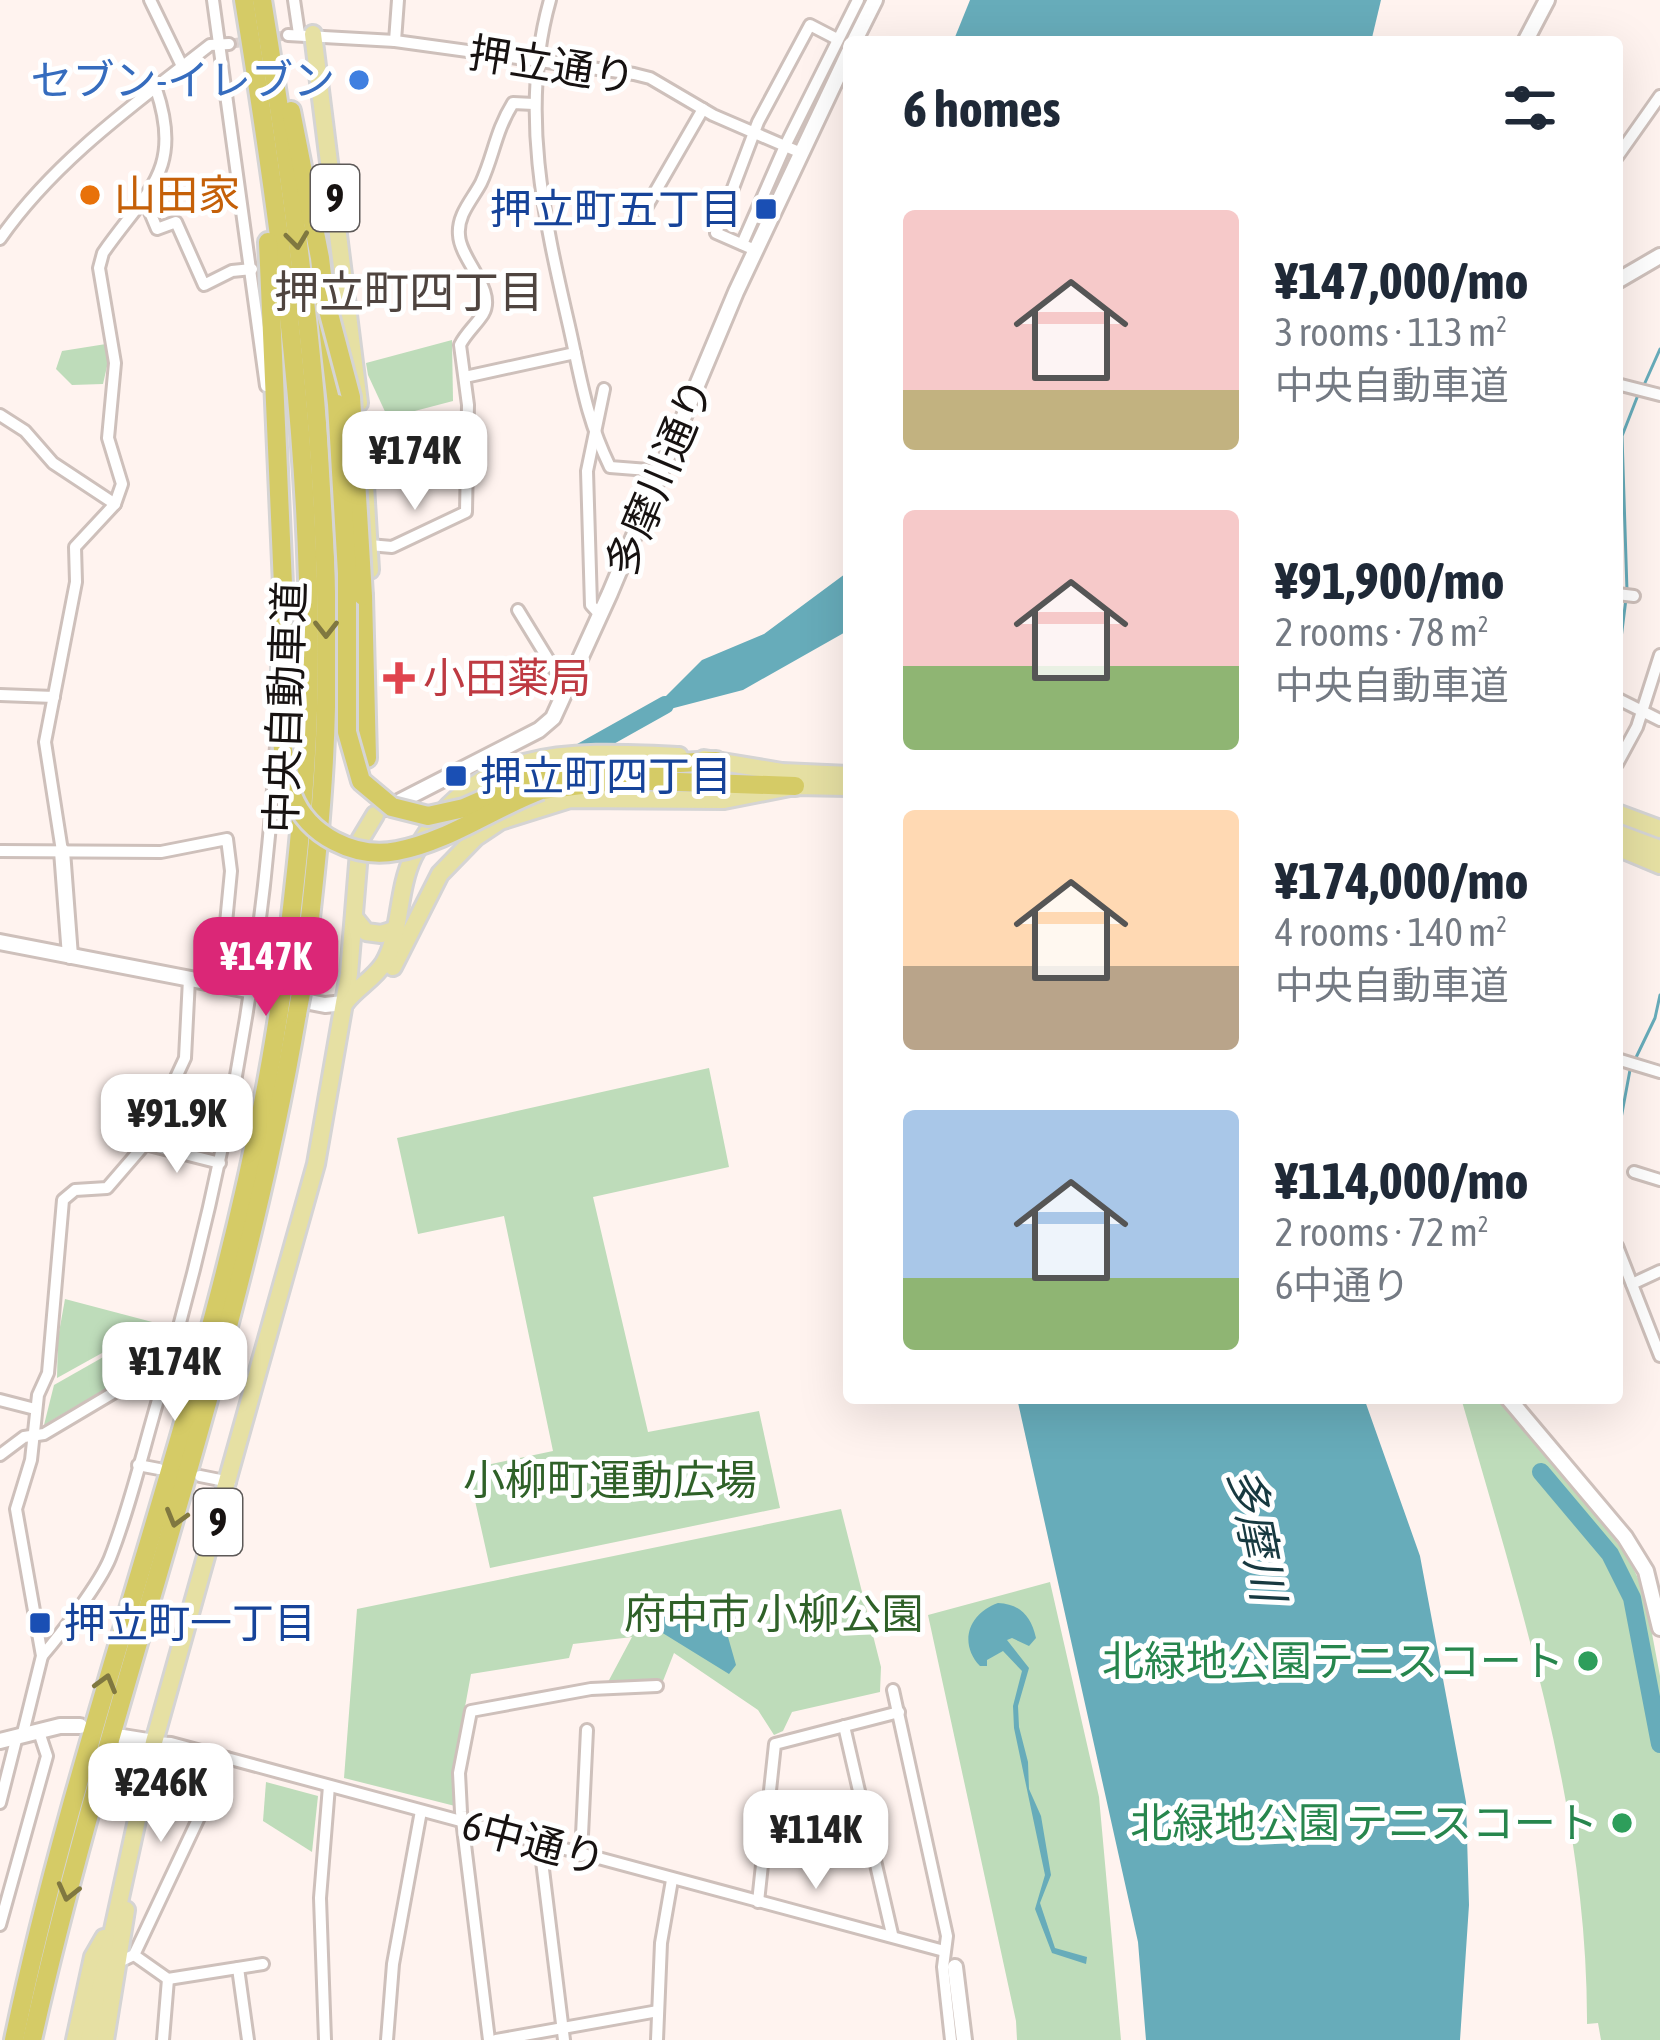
<!DOCTYPE html>
<html lang="en">
<head>
<meta charset="utf-8">
<style>
	:root { --surface:#fff; --page:#f6f6f7; --text:#1f2937; --muted:#747a83; --accent:#db2777 }
	body { margin:0; font-family:"Asap Condensed","Noto Sans JP",sans-serif; background:var(--page); color:var(--text); height:100vh; display:flex; flex-direction:column; font-size:45px; white-space:nowrap }
	* { box-sizing:border-box; margin:0 }
	p { font-size:39px; color:var(--muted) }
	.icon { flex:none; width:66px; height:66px; fill:none; stroke:currentColor; stroke-width:2; stroke-linecap:round; stroke-linejoin:round }
	.map { position:relative; flex:1; overflow:hidden }
	.drawer { position:absolute; left:843px; top:36px; width:780px; height:1368px; display:flex; flex-direction:column; background:var(--surface); border-radius:12px; box-shadow:0 12px 48px #0002 }
	.drawer>* { flex:none }
	.price { position:absolute; translate:-50% -102px; padding:0 27px; border-radius:24px; background:#fff; color:#222; font-size:39px; line-height:78px; filter:drop-shadow(0 3px 6px #0008) }
	.price::after { content:''; position:absolute; left:50%; top:72px; width:36px; height:27px; margin-left:-18px; background:inherit; clip-path:polygon(0 0,100% 0,50% 100%) }
	.price.active { background:var(--accent); color:#fff }
	ul { padding:0; list-style:none }
	li { display:flex; align-items:center; gap:36px; height:300px; padding:0 60px }
	li span { display:grid; place-items:center; flex:none; width:336px; height:240px; border-radius:12px; color:#555 }
	li>.icon { margin-inline-start:auto }
	span .icon { width:144px; height:144px; fill:#fffc; stroke-width:1 }
	li b { font-size:51px }
	h2 { display:flex; justify-content:space-between; align-items:center; height:144px; padding:0 60px; font-size:51px }
	.map>svg:first-child { display:block }
	.green { fill:#bedcba }
	.water { fill:#67acba }
	.lines { fill:none; stroke-linecap:round; stroke-linejoin:round }
	.stream { stroke:#67acba; stroke-width:3 }
	.river { stroke:#67acba; stroke-width:18 }
	.street-tunnel { stroke:#dcd1ce; stroke-width:10; stroke-dasharray:10 5; stroke-linecap:butt }
	.street-casing { stroke:#cec0bb; stroke-width:16 }
	.secondary-casing { stroke:#cec0bb; stroke-width:20 }
	.primary-casing { stroke:#d5d4d4; stroke-width:22 }
	.highway-casing { stroke:#d5d4d4; stroke-width:24 }
	.street { stroke:#fff; stroke-width:10 }
	.secondary { stroke:#fff; stroke-width:14 }
	.primary { stroke:#e6e0a3; stroke-width:16 }
	.highway { stroke:#d5cb66; stroke-width:18 }
	.highway-bridge-casing { stroke:#d5d4d4; stroke-width:24; stroke-linecap:butt }
	.highway-bridge { stroke:#d5cb66; stroke-width:18 }
	.oneway { stroke:#807840 }
	.shop-dot { fill:#3f7fe0; stroke:#fff; stroke-width:4.5 }
	.food-dot { fill:#e8710a; stroke:#fff; stroke-width:4.5 }
	.transit-dot { fill:#1a4fb4; stroke:#fff; stroke-width:4.5 }
	.health-dot { fill:#e0444e; stroke:#fff; stroke-width:4.5 }
	.leisure-dot { fill:#2e9e5b; stroke:#fff; stroke-width:4.5 }
	.labels { text-anchor:middle; stroke-width:10; stroke-linejoin:round; paint-order:stroke }
	.shield { fill:#fff; stroke:#5d5958; stroke-width:3 }
	.shield-label { font-size:39px; font-weight:bold; fill:#171211 }
	.street-label { font-size:42px; fill:#171211; stroke:#fff }
	.shop-label { font-size:42px; fill:#366cbe; stroke:#fff; text-anchor:end }
	.food-label { font-size:42px; fill:#c56008; stroke:#fff; text-anchor:start }
	.transit-label { font-size:42px; fill:#164399; stroke:#fff; text-anchor:start }
	.health-label { font-size:42px; fill:#be3a42; stroke:#fff; text-anchor:start }
	.park-label { font-size:42px; fill:#2f6128; stroke:#fff }
	.leisure-label { font-size:42px; fill:#27864d; stroke:#fff; text-anchor:end }
	.neighbourhood-label { font-size:45px; fill:#4f443f; stroke:#fff }
	.water-label { font-size:45px; font-style:italic; fill:#173940; stroke:#fff }
</style>
</head>
<body>
<div class="map">
<svg width="1660" height="2040" viewBox="0 0 1660 2040">
	<rect width="100%" height="100%" fill="#fff3ef"/>
	<g class="green">
		<polygon points="452,340 453,401 388,418 368,375 366,363"/>
		<polygon points="106,344 108,362 103,384 72,385 56,369 62,351"/>
		<polygon points="709,1068 729,1167 593,1197 648,1432 759,1411 780,1508 490,1568 468,1469 553,1451 504,1216 418,1234 397,1138"/>
		<polygon points="65,1299 156,1323 57,1378 58,1338"/>
		<polygon points="158,1326 165,1336 158,1358 44,1425 54,1385"/>
		<path d="M1461,1398H1501L1627,1555L1644,1591L1660,1676V2040H1601L1598,2023L1587,2024C1588,1810 1519,1601 1461,1398Z"/>
		<polygon points="841,1509 881,1667 880,1692 792,1712 783,1731 774,1735 758,1710 674,1653 663,1681 608,1682 632,1637 573,1644 569,1658 471,1674 452,1778 455,1806 344,1778 357,1609"/>
		<polygon points="1050,1582 1099,1797 1121,2040 1017,2040 1016,2021 928,1615"/>
		<polygon points="266,1782 318,1796 312,1852 263,1821"/>
	</g>
	<g class="water">
		<polygon points="970,0 1381,0 1371,42 953,42"/>
		<polygon points="849,571 849,630 743,690 647,715 702,660 764,634"/>
		<polygon points="1017,1398 1364,1398 1420,1556 1466,1802 1469,1905 1460,2040 1146,2040 1138,1942"/>
		<polygon points="641,1592 662,1603 677,1599 726,1630 736,1665 729,1674 648,1624 643,1630 626,1619"/>
		<path d="M998,1603C1020,1604 1031,1616 1036,1638L1029,1646L1012,1638L1007,1640L1029,1668L1018,1706L1019,1727L1028,1762L1029,1789L1041,1816L1051,1875L1040,1903L1055,1948L1087,1957L1086,1964L1052,1953L1035,1909L1045,1875L1014,1728L1013,1706L1022,1671L1003,1651L987,1660V1666H980C958,1643 969,1613 998,1603Z"/>
	</g>
	<g class="lines">
		<g class="stream">
			<polyline points="1644,385 1660,349"/>
			<polyline points="1617,670 1627,591 1622,436 1638,395"/>
			<polyline points="1617,1140 1630,1070 1655,1018 1660,995"/>
		</g>
		<g class="river">
			<polyline points="574,756 665,705"/>
			<polyline points="1541,1472 1610,1554 1632,1598 1660,1744"/>
		</g>
		<polyline class="street-tunnel" points="229,44 288,35"/>
		<g class="street-casing">
			<g id="street">
				<polyline points="150,0 182,66"/>
				<polyline points="213,0 266,386"/>
				<polyline points="294,0 299,34"/>
				<path d="M550,0C519,109 544,218 569,326C581,379 586,418 610,467L661,471"/>
				<polyline points="288,35 395,41 634,74 650,78 713,115 799,152"/>
				<polyline points="395,41 398,0"/>
				<polyline points="1617,157 1660,96"/>
				<polyline points="144,198 157,229 176,222 204,285 232,271 252,269"/>
				<polyline points="643,213 703,109"/>
				<path d="M0,239C54,161 136,103 210,45L229,44"/>
				<polyline points="742,244 785,146 858,0"/>
				<polyline points="755,250 716,233 758,122 810,25 837,39"/>
				<polyline points="465,377 575,353"/>
				<polyline points="1617,384 1660,395"/>
				<polyline points="0,415 25,431 53,463 115,504"/>
				<path d="M369,545L392,547L466,512L468,405L460,345C466,333 476,325 483,314C497,290 460,260 459,235C457,215 472,200 481,183C494,155 495,132 513,103L534,104"/>
				<polyline points="1617,594 1634,596"/>
				<polyline points="518,610 567,690"/>
				<polyline points="600,615 591,605 587,471 604,389"/>
				<polyline points="0,695 54,697"/>
				<polyline points="1618,699 1660,720"/>
				<polyline points="1617,764 1637,727 1660,655"/>
				<polyline points="0,851 161,852 227,839 231,871 220,985"/>
				<path d="M62,851L45,742L76,582L75,547L115,504L122,484L108,438L115,363L99,268L103,253C146,191 184,171 156,89"/>
				<polyline points="1617,1059 1660,1072"/>
				<polyline points="145,1144 220,1163"/>
				<polyline points="1634,1172 1660,1180"/>
				<polyline points="1617,1246 1660,1356"/>
				<polyline points="1632,1284 1660,1271"/>
				<polyline points="0,1400 35,1409"/>
				<polyline points="0,1455 24,1437 44,1434 145,1374 167,1369"/>
				<polyline points="138,1465 159,1469"/>
				<polyline points="200,1476 230,1482"/>
				<path d="M42,1656C61,1634 100,1583 110,1558C132,1502 145,1441 163,1383C224,1175 263,963 276,746"/>
				<polyline points="893,1690 947,1936 943,1967 951,2040"/>
				<polyline points="844,1726 892,1934"/>
				<polyline points="22,1737 42,1656 16,1509 31,1460 38,1395 48,1373 63,1200 75,1190 107,1188 145,1144 185,1058 189,979"/>
				<polyline points="154,1742 171,1743 944,1951"/>
				<polyline points="0,1803 16,1740"/>
				<polyline points="540,1845 564,2040"/>
				<polyline points="581,1856 587,1730"/>
				<polyline points="758,1902 775,1744 899,1712"/>
				<polyline points="0,1925 47,1756 39,1732"/>
				<polyline points="134,1955 168,1979 263,1964"/>
				<polyline points="119,1962 134,1955 227,1758"/>
				<polyline points="238,1968 248,2040"/>
				<polyline points="163,2040 168,1979"/>
				<polyline points="325,2040 320,1898 329,1786"/>
				<polyline points="387,2040 393,1964 421,1811"/>
				<polyline points="489,2040 461,1812 459,1773 471,1711 591,1689 657,1686"/>
				<polyline points="496,2040 658,2011"/>
				<polyline points="657,2040 661,1943 672,1880"/>
			</g>
		</g>
		<g class="secondary-casing">
			<g id="secondary">
				<polyline points="854,42 875,0"/>
				<polyline points="1525,42 1547,0"/>
				<polyline points="1617,281 1660,256"/>
				<polyline points="387,808 539,730 553,718 610,593 736,292 849,52"/>
				<polyline points="62,851 70,956"/>
				<polyline points="0,942 325,1005 344,1003"/>
				<polyline points="1508,1398 1625,1537 1646,1571 1660,1628"/>
				<polyline points="123,1737 154,1742"/>
				<polyline points="0,1741 60,1726 80,1726"/>
				<polyline points="955,1967 964,2040"/>
			</g>
		</g>
		<g class="primary-casing">
			<g id="primary">
				<polyline points="313,34 359,403"/>
				<polyline points="362,434 370,570"/>
				<polyline points="704,759 782,772 849,775"/>
				<polyline points="1617,813 1660,829"/>
				<polyline points="1617,833 1660,849"/>
				<polyline points="1617,847 1660,865"/>
				<polyline points="354,917 366,932 381,934 394,930"/>
				<polyline points="393,967 440,874 476,837 500,821 570,799 724,800 795,786 849,787"/>
				<path d="M345,1003C356,988 374,979 384,963C401,935 397,890 413,857C469,744 572,751 679,756"/>
				<polyline points="75,2040 93,1957 104,1938"/>
				<polyline points="89,2040 154,1742 316,1164 349,974 360,840 375,815"/>
				<polyline points="105,2040 126,1910"/>
			</g>
		</g>
		<g class="highway-casing">
			<g id="highway">
				<path d="M244,0C282,233 315,474 308,711C305,803 294,893 283,984"/>
				<path d="M262,0C300,232 332,470 326,707C324,801 313,894 302,988"/>
				<polyline points="291,111 320,258 337,404"/>
				<polyline points="268,242 283,585"/>
				<polyline points="363,596 367,758"/>
				<polyline points="535,777 608,767 716,761"/>
				<polyline points="541,790 622,780 795,786"/>
				<path d="M14,2040C86,1693 226,1362 279,1011"/>
				<path d="M32,2040C109,1695 238,1364 297,1014"/>
			</g>
		</g>
		<use href="#street" class="street"/>
		<use href="#secondary" class="secondary"/>
		<use href="#primary" class="primary"/>
		<use href="#highway" class="highway"/>
		<g class="highway-bridge-casing">
			<g id="highway-bridge">
				<polyline points="328,310 351,397 363,596"/>
				<polyline points="337,404 347,573 347,732 361,781 392,807 428,816 464,808 535,777"/>
				<path d="M283,585C283,638 274,749 292,795C308,836 355,859 397,851C447,842 493,808 541,790"/>
				<polyline points="279,1011 283,984"/>
				<polyline points="297,1014 302,988"/>
			</g>
		</g>
		<use href="#highway-bridge" class="highway-bridge"/>
	</g>
	<defs><path id="oneway-chevron" d="M-2-3.5L2.5 0L-2 3.5" fill="none" stroke-width="1.6" stroke-linecap="round" stroke-linejoin="round" transform="scale(3)"/></defs>
	<g class="oneway">
		<use href="#oneway-chevron" transform="translate(297 240) rotate(83)"/>
		<use href="#oneway-chevron" transform="translate(326 629) rotate(90)"/>
		<use href="#oneway-chevron" transform="translate(176 1518) rotate(106)"/>
		<use href="#oneway-chevron" transform="translate(106 1683) rotate(-74)"/>
		<use href="#oneway-chevron" transform="translate(68 1892) rotate(104)"/>
	</g>
	<circle class="shop-dot" cx="359" cy="80" r="12"/>
	<circle class="food-dot" cx="90" cy="195" r="12"/>
	<g class="transit-dot">
		<rect x="754" y="197" width="24" height="24" rx="6"/>
		<rect x="444" y="764" width="24" height="24" rx="6"/>
		<rect x="28" y="1611" width="24" height="24" rx="6"/>
	</g>
	<path class="health-dot" d="M393 660h12v12h12v12h-12v12h-12v-12h-12v-12h12z"/>
	<g class="leisure-dot">
		<circle cx="1588" cy="1661" r="12"/>
		<circle cx="1622" cy="1823" r="12"/>
	</g>
	<g class="labels">
		<g class="shield">
			<rect x="311" y="165" width="48" height="66" rx="9"/>
			<rect x="194" y="1489" width="48" height="66" rx="9"/>
		</g>
		<g class="shield-label">
			<text x="335" y="212">9</text>
			<text x="218" y="1536">9</text>
		</g>
		<g class="street-label">
			<text transform="translate(552 65) rotate(9)" y="15">押立通り</text>
			<text transform="translate(659 477) rotate(-67)" y="15">多摩川通り</text>
			<text transform="translate(285 707) rotate(-88)" y="15">中央自動車道</text>
			<text transform="translate(534 1842) rotate(15)" y="15">6中通り</text>
		</g>
		<g class="shop-label">
			<text x="335" y="95">セブン-イレブン</text>
		</g>
		<g class="food-label">
			<text x="114" y="210">山田家</text>
		</g>
		<g class="transit-label">
			<text x="742" y="224" text-anchor="end">押立町五丁目</text>
			<text x="480" y="791">押立町四丁目</text>
			<text x="64" y="1638">押立町一丁目</text>
		</g>
		<g class="health-label">
			<text x="423" y="693">小田薬局</text>
		</g>
		<g class="park-label">
			<text x="610" y="1495">小柳町運動広場</text>
			<text x="774" y="1629">府中市 小柳公園</text>
		</g>
		<g class="leisure-label">
			<text x="1564" y="1676">北緑地公園テニスコート</text>
			<text x="1598" y="1838">北緑地公園 テニスコート</text>
		</g>
		<g class="neighbourhood-label">
			<text x="409" y="308">押立町四丁目</text>
		</g>
		<g class="water-label">
			<text transform="translate(1257 1534) rotate(79)" y="16">多摩川</text>
		</g>
	</g>
</svg>
<b class="price" style="left:415px;top:513px">¥174K</b>
<b class="price active" style="left:266px;top:1019px">¥147K</b>
<b class="price" style="left:177px;top:1176px">¥91.9K</b>
<b class="price" style="left:175px;top:1424px">¥174K</b>
<b class="price" style="left:161px;top:1845px">¥246K</b>
<b class="price" style="left:816px;top:1892px">¥114K</b>
<section class="drawer">
<h2>6 homes<svg class="icon" aria-label="filters" viewBox="0 0 24 24"><path d="M4 7h16M4 17h16"/><circle cx="9" cy="7" r="2"/><circle cx="15" cy="17" r="2"/></svg></h2>
<ul>
<li><span style="background:linear-gradient(#f6c9c9 75%,#c2b280 0)"><svg class="icon" aria-label="home" viewBox="0 0 24 24"><path d="M3 11l9-7 9 7M6 9v11h12V9"/></svg></span><div><b>¥147,000/mo</b><p>3 rooms · 113 m²</p><p>中央自動車道</p></div></li>
<li><span style="background:linear-gradient(#f6c9c9 65%,#8fb573 0)"><svg class="icon" aria-label="home" viewBox="0 0 24 24"><path d="M3 11l9-7 9 7M6 9v11h12V9"/></svg></span><div><b>¥91,900/mo</b><p>2 rooms · 78 m²</p><p>中央自動車道</p></div></li>
<li><span style="background:linear-gradient(#ffd9b3 65%,#b9a48a 0)"><svg class="icon" aria-label="home" viewBox="0 0 24 24"><path d="M3 11l9-7 9 7M6 9v11h12V9"/></svg></span><div><b>¥174,000/mo</b><p>4 rooms · 140 m²</p><p>中央自動車道</p></div></li>
<li><span style="background:linear-gradient(#a9c7e8 70%,#8fb573 0)"><svg class="icon" aria-label="home" viewBox="0 0 24 24"><path d="M3 11l9-7 9 7M6 9v11h12V9"/></svg></span><div><b>¥114,000/mo</b><p>2 rooms · 72 m²</p><p>6中通り</p></div></li>
</ul>
</section>
</div>
</body>
</html>
